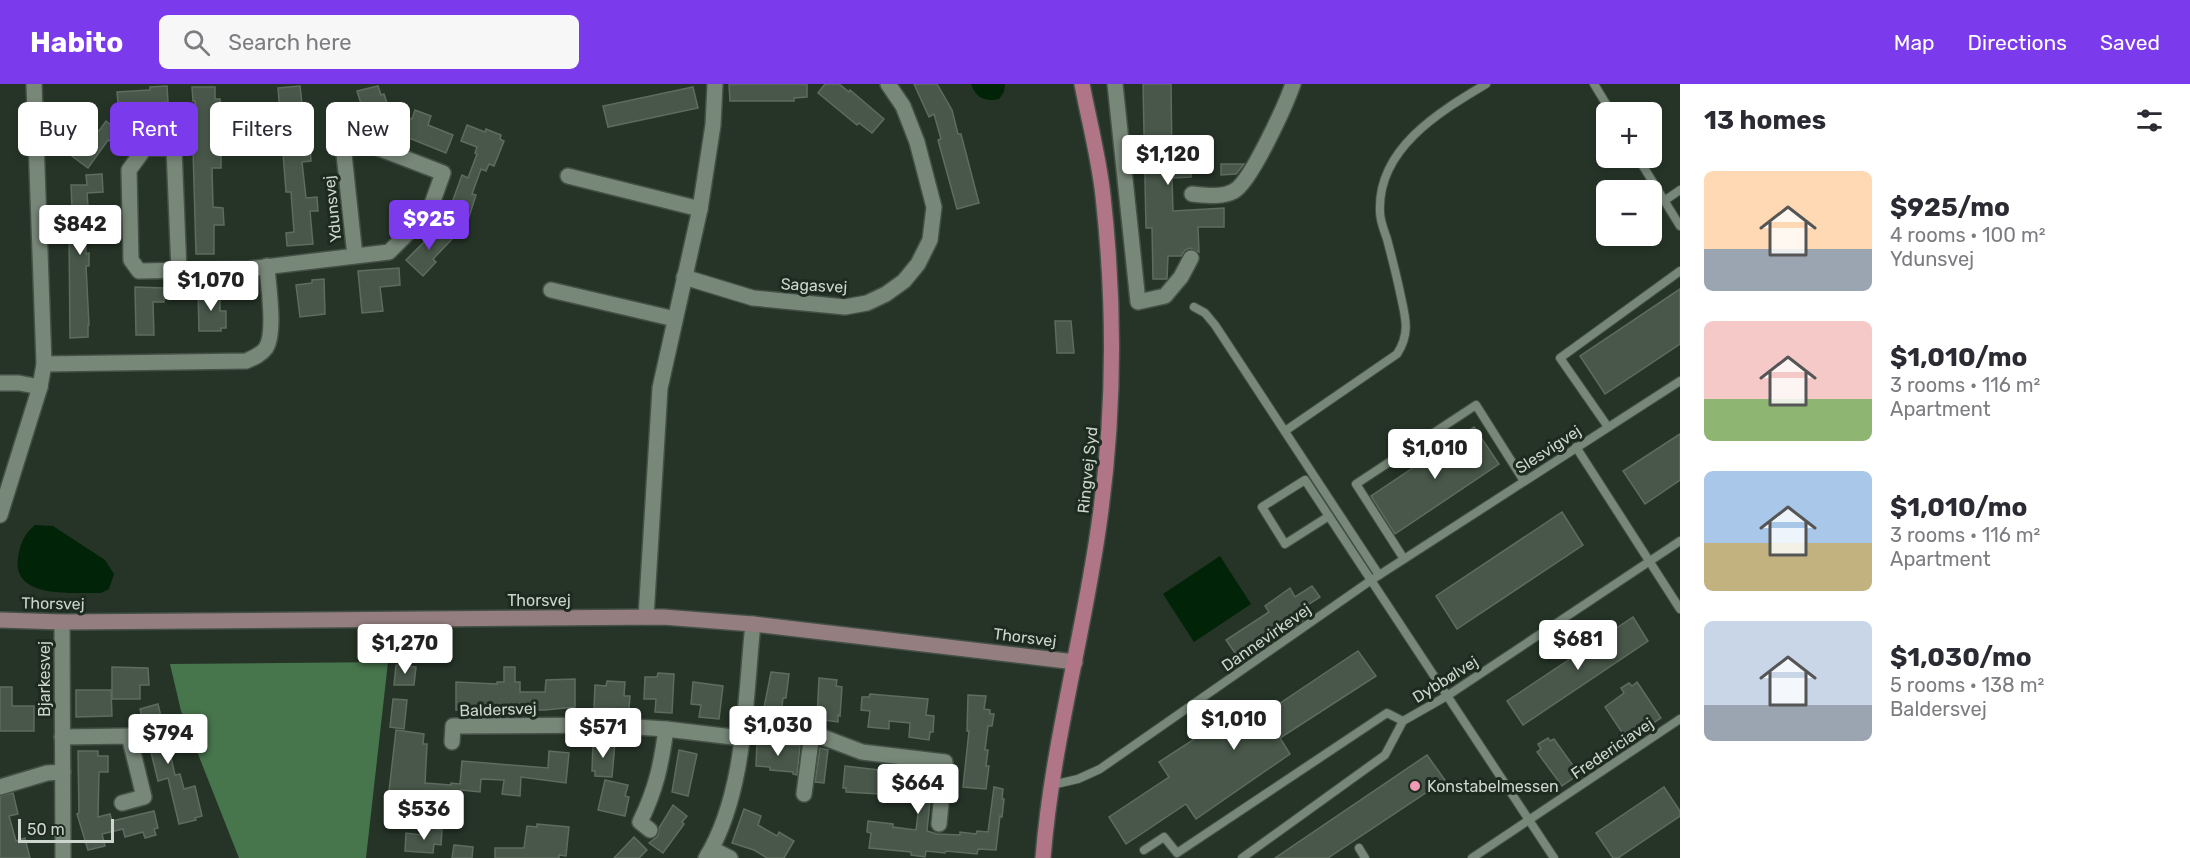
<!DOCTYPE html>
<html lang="en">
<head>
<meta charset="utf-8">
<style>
	:root { --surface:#fff; --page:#f7f7f7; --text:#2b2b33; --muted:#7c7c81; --accent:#7c3aed }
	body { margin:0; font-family:Rubik,sans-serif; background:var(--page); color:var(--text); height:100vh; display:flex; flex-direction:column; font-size:22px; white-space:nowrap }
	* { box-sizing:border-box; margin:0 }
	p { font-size:20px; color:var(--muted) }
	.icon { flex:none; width:33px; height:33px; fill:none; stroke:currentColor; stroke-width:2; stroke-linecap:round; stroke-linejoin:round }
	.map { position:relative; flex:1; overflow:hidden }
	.details { display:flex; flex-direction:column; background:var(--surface); width:510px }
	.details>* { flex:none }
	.top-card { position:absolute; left:18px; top:18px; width:570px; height:54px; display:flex; gap:12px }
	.fabs { position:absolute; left:1596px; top:18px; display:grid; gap:12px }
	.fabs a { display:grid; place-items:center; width:66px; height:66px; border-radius:9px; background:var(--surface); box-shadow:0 3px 9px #0003; font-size:30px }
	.scale { position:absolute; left:18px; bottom:15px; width:96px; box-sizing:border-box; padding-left:6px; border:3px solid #cdd5cd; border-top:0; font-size:16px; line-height:21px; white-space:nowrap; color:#cdd5cd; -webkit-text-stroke:4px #1d2a1e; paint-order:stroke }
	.price { position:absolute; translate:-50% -51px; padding:0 14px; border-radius:6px; background:#fff; color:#222; font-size:20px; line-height:39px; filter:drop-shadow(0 2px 3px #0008) }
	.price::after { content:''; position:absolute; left:50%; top:36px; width:18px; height:14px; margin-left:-9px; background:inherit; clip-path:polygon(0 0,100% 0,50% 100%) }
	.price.active { background:var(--accent); color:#fff }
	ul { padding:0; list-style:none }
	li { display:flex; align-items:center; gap:18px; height:150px; padding:0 24px }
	li span { display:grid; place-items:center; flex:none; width:168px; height:120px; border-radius:9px; color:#555 }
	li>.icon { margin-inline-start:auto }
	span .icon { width:72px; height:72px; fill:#fffc; stroke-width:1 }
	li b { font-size:26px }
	h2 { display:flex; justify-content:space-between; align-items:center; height:72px; padding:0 24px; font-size:26px }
	.tag { padding:0 21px; border-radius:9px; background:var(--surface); box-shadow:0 3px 9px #0003; font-size:21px; line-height:54px }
	.tag.active { background:var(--accent); color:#fff }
	header { display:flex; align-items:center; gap:36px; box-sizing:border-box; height:84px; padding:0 30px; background:var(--accent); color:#fff }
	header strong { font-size:28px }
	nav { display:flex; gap:33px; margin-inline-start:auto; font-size:21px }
	.search { width:420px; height:54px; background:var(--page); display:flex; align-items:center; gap:15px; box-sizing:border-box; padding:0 21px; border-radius:9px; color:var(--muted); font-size:22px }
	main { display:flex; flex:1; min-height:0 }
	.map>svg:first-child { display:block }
	.forest { fill:#47754c }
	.water { fill:#012307 }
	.building { fill:#485749; stroke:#5d6c5e; stroke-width:1.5 }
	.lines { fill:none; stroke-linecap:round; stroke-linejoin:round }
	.lane-casing { stroke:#445045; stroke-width:10 }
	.street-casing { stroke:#445045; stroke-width:18 }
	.secondary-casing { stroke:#445045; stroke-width:18 }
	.primary-casing { stroke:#445045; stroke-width:18 }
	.lane { stroke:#778778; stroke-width:8 }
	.street { stroke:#778778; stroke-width:15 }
	.secondary { stroke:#947e80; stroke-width:15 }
	.primary { stroke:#b07587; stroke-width:15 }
	.poi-dot { fill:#f09ab7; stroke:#1d2a1e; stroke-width:2 }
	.labels { text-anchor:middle; stroke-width:6; stroke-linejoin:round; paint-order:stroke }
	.street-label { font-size:16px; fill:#cdd5cd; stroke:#1d2a1e }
	.poi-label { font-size:16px; fill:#cdd5cd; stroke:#1d2a1e; text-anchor:start }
</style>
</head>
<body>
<header>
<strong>Habito</strong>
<div class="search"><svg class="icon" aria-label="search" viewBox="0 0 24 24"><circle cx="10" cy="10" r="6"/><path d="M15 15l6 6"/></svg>Search here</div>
<nav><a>Map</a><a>Directions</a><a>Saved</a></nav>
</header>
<main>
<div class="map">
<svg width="1680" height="774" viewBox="0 0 1680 774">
	<rect width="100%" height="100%" fill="#263427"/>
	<polygon class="forest" points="388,578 366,774 239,774 181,627 170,580"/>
	<g class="water">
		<path d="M971,0H1005L1004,8L999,15C985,18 976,14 971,0Z"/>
		<path d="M35,441L53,442L105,476L114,490L109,505L101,509C75,508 12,516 18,474C20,460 24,450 35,441Z"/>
		<polygon points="1220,472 1251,520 1194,558 1163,510"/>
	</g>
	<g class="building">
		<polygon points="729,0 807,0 807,13 794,14 794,17 730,17"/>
		<polygon points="825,0 839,0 849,8 850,6 884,35 872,49 859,39 857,41 818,9"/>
		<polygon points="914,0 937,0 952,26 958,50 961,50 979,119 957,125 938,56 941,55 934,30 929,33"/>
		<polygon points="1143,0 1171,0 1172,77 1191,77 1191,93 1172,94 1173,127 1224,124 1224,143 1198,143 1199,168 1190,164 1185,166 1181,172 1168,172 1167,195 1153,195 1152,144 1146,144"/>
		<polygon points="167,2 168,18 158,19 158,26 119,29 117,8 150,6 150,3"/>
		<polygon points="300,2 304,38 310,37 311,49 309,49 311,77 302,78 306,114 317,113 318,127 310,127 313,160 287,162 286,149 294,148 291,108 286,108 278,4"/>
		<polygon points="378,2 381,11 384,10 387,19 367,25 407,40 409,34 412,35 415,26 431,32 428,41 453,51 446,69 372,39 362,41 357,21 362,23 357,7"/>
		<polygon points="192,3 215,3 215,15 220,15 221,26 216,26 216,66 221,66 221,84 212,84 213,123 223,124 224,141 214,141 214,170 196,170 193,66 197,66 197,45 195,45 195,17 193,17"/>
		<polygon points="693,3 698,24 608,43 603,22"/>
		<polygon points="106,37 118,46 110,57 108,56 88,84 68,69 88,39 99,47"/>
		<polygon points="467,41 485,48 486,45 501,51 500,55 504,57 494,82 489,80 486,87 481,85 472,110 476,111 466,142 446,135 462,91 468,94 477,70 475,69 477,63 461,57"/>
		<polygon points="1221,80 1244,80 1236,90 1221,91"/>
		<polygon points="102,90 103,108 87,109 89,134 85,134 86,170 89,169 89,182 86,182 89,241 88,241 88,253 70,254 69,148 73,148 71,101 87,101 86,91"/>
		<polygon points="440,142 453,154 433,175 436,178 423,192 406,176"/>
		<polygon points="399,184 400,201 380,203 383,227 362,229 358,187"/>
		<polygon points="324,195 325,230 300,233 296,201 312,199 312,196"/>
		<polygon points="135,203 164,204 164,218 153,218 154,251 136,251"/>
		<polygon points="1680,205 1680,260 1605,310 1580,272"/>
		<polygon points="198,207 220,207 220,227 226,227 226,244 221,244 221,247 199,247"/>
		<polygon points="1055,237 1071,237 1074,269 1057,269"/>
		<polygon points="1474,343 1499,380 1395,450 1371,412"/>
		<polygon points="1680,350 1680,396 1645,420 1623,387"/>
		<polygon points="1562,428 1583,461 1457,545 1436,512"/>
		<polygon points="1312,502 1320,513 1303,524 1308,533 1285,549 1280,542 1235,569 1226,556 1269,528 1265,522 1290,504 1295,513"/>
		<polygon points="1633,533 1648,557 1523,641 1507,617"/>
		<polygon points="1358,567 1376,592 1280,654 1290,670 1196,735 1186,720 1126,760 1109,733 1169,693 1159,678 1193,656 1188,647 1235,618 1249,640"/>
		<polygon points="396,581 416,583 414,601 394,601"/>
		<polygon points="112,583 148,584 149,601 140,601 140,615 112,615"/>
		<polygon points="504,583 515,583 515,598 520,598 520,608 545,608 546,596 575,595 575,623 545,626 456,626 456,598 497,600 497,598 504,598"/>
		<polygon points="771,588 789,590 786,614 783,614 781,631 763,629"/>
		<polygon points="658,589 674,590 672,629 655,628 656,615 644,615 645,593 657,593"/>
		<polygon points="819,594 837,596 836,602 842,603 840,632 838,631 838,638 817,635"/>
		<polygon points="607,597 625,598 624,612 630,612 629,625 594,624 595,601 606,602"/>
		<polygon points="693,598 723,602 719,635 699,633 701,621 691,620"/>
		<polygon points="1637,598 1661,634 1627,656 1605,623 1624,609 1621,604 1629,599 1632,602"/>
		<polygon points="0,603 12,603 12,622 34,622 34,647 0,647"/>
		<polygon points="76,606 111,606 112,632 76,633"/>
		<polygon points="870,610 928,615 926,631 934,632 933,648 930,648 929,656 909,653 910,639 889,637 889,645 868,643 870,627 861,626 862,613 869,613"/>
		<polygon points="968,611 986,612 984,625 990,626 990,630 994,630 992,642 988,642 985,666 988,666 986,682 989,682 986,705 963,703 969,647 967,647"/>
		<polygon points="393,615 407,616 404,645 390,643"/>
		<polygon points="158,620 163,641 170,639 173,649 166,651 175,691 180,690 184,705 195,702 202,732 195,734 196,736 179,740 168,694 158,697 150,664 146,665 143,651 146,650 140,625"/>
		<polygon points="396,646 424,650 423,660 427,660 425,699 451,701 451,699 460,700 462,677 548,684 549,667 569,669 566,699 521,693 520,712 502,710 504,696 481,695 480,708 461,706 459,726 449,725 450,718 432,716 433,711 413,709 412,718 401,717 402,708 389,707"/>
		<polygon points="1548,654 1550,657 1554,655 1579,690 1562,702 1537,668 1541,665 1538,660"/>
		<polygon points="593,657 615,659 612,693 595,692 595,687 592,687"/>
		<polygon points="757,658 800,662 797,691 793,690 793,688 770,686 770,683 756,682"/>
		<polygon points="820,664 828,666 824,699 815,698"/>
		<polygon points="679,666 697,670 688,712 672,708"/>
		<polygon points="78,667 98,667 98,672 108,672 108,688 99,688 98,733 110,730 112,737 154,727 158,744 154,745 156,751 145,754 143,748 125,753 123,745 102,750 105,762 88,766 77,730 79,729"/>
		<polygon points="1427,671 1445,696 1328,774 1275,774"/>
		<polygon points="845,682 923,691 923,687 933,688 927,747 937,750 960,751 960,748 976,750 977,747 988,748 994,703 1003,705 1002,715 1004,715 1002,733 1000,732 996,766 978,765 977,770 946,767 945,769 926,767 925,773 911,771 911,768 869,764 871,749 867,748 868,737 893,740 893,743 916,746 920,714 880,707 879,710 846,708 846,704 843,704"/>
		<polygon points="605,696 628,701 625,712 629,713 625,732 598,726"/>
		<polygon points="1664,703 1680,727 1680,732 1618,774 1613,774 1596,749"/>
		<polygon points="13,709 18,730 9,732 16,757 25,754 30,774 0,774 0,712"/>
		<polygon points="673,721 687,732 682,738 684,740 663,769 649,759 658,752 659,744"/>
		<polygon points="744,725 761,732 758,741 777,752 779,748 794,757 784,774 767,774 754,766 732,759"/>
		<polygon points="537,740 569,743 566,772 559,771 559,774 495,774 495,764 524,764 527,742 537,743"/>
		<polygon points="423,743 442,746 441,761 434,760 433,769 405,767 406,749 422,751"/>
		<polygon points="634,753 647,766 639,774 614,774"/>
		<polygon points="454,761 473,763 472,774 452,774"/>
	</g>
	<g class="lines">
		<g class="lane-casing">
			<g id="lane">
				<polyline points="1594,0 1611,28"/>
				<polyline points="1638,74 1680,142"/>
				<polyline points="1664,117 1680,106"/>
				<polyline points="1194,223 1205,229 1215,241 1379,491"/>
				<polyline points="1608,343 1560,274 1680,187"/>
				<path d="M1285,347L1397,270C1410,250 1406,235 1401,213C1397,193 1392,174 1387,155C1384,146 1380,137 1380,128C1377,65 1439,28 1486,0"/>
				<polyline points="1576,363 1680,525"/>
				<polyline points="1329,432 1285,460 1262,423 1305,396 1554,774"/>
				<polyline points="1404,475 1356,400 1476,321 1524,397"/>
				<polyline points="1052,701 1078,695 1100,685 1370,497 1680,297"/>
				<polyline points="1359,764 1365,774"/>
				<polyline points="1144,766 1164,753 1177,769 1387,629 1403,637"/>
				<polyline points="1242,774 1385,671 1403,637 1447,612 1680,457"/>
				<polyline points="1472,774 1680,635"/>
			</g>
		</g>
		<g class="street-casing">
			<g id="street">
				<polyline points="1115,0 1138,218 1165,212 1181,193 1191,174"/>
				<polyline points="568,92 700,125"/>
				<path d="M1192,110C1204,111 1222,114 1234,107C1251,98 1286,20 1293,0"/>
				<polyline points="179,187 174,64 145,64 129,86 131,176 139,187 248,185 389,168 429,128 443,89 360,57 343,61 355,172"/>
				<polyline points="684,193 753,214 845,223 867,219 886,210 904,197 918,180 930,156 934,123 917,58 903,22 888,0"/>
				<polyline points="551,206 675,235"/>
				<path d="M44,280L246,277C253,274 261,271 266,264C276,248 268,201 267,182"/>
				<polyline points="0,299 19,299 40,303"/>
				<polyline points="0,431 40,303 44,280 34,0"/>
				<polyline points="646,533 660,304 700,125 713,41 715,0"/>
				<polyline points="62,538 63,774"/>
				<polyline points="742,640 812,649 862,668 945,678 939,740"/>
				<polyline points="62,653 129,652 144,713 122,719"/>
				<polyline points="452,658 453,642 607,641 666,645 741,654"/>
				<polyline points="0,703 47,689 63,688"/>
				<polyline points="804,710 812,649"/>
				<path d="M650,746L640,738C656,705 661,682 666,645"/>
				<polyline points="712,765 730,774"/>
				<path d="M706,774C746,709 745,614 753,540"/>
			</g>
		</g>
		<g class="secondary-casing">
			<polyline id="secondary" points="0,536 62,538 663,533 753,540 1075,578"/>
		</g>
		<g class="primary-casing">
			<path id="primary" d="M1043,774C1052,659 1085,547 1100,433C1115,325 1115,220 1103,112C1099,74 1089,37 1082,0"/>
		</g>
		<use href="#lane" class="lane"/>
		<use href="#street" class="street"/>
		<use href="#secondary" class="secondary"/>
		<use href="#primary" class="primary"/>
	</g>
	<circle class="poi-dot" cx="1415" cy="702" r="6"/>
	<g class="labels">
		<g class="street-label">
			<text transform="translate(332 125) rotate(-96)" y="6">Ydunsvej</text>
			<text transform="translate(814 201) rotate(3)" y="6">Sagasvej</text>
			<text transform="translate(1548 365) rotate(-33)" y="6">Slesvigvej</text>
			<text transform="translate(1087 386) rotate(-84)" y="6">Ringvej Syd</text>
			<text x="539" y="522">Thorsvej</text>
			<text transform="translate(53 519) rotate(1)" y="6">Thorsvej</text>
			<text transform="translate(1025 553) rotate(7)" y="6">Thorsvej</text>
			<text transform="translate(1266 553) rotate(-35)" y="6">Dannevirkevej</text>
			<text transform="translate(44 595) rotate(-90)" y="6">Bjarkesvej</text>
			<text transform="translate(1445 595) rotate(-32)" y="6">Dybbølvej</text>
			<text transform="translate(498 625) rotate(-2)" y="6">Baldersvej</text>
			<text transform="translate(1612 664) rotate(-34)" y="6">Fredericiavej</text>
		</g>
		<g class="poi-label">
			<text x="1427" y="708">Konstabelmessen</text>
		</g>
	</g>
</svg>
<div class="fabs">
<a>+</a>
<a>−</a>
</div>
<div class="scale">50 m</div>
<b class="price" style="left:1168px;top:102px">$1,120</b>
<b class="price active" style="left:429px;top:167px">$925</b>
<b class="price" style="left:80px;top:172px">$842</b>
<b class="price" style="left:211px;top:228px">$1,070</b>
<b class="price" style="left:1435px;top:396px">$1,010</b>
<b class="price" style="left:1578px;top:587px">$681</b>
<b class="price" style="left:405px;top:591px">$1,270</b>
<b class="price" style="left:1234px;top:667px">$1,010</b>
<b class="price" style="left:778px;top:673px">$1,030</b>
<b class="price" style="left:603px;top:675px">$571</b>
<b class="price" style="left:168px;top:681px">$794</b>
<b class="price" style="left:918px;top:731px">$664</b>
<b class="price" style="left:424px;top:757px">$536</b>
<div class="top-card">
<a class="tag">Buy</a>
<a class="tag active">Rent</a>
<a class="tag">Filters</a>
<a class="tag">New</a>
</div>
</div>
<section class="details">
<h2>13 homes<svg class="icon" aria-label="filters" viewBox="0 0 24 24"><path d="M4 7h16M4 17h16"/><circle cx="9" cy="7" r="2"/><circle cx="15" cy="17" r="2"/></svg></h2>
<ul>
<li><span style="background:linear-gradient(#ffd9b3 65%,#9aa5b1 0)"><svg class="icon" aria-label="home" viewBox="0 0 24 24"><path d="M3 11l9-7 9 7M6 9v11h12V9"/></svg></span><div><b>$925/mo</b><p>4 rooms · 100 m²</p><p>Ydunsvej</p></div></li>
<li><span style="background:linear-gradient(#f6c9c9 65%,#8fb573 0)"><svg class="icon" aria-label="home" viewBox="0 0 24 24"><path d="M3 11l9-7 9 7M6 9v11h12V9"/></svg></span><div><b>$1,010/mo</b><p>3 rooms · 116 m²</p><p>Apartment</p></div></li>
<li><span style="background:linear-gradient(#a9c7e8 60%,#c2b280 0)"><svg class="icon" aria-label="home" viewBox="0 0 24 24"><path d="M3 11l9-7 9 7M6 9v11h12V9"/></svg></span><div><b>$1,010/mo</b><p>3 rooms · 116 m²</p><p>Apartment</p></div></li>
<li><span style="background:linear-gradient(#c9d6e8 70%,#9aa5b1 0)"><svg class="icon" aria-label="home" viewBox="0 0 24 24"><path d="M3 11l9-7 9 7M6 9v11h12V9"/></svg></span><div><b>$1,030/mo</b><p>5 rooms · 138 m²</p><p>Baldersvej</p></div></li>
</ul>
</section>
</main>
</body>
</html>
